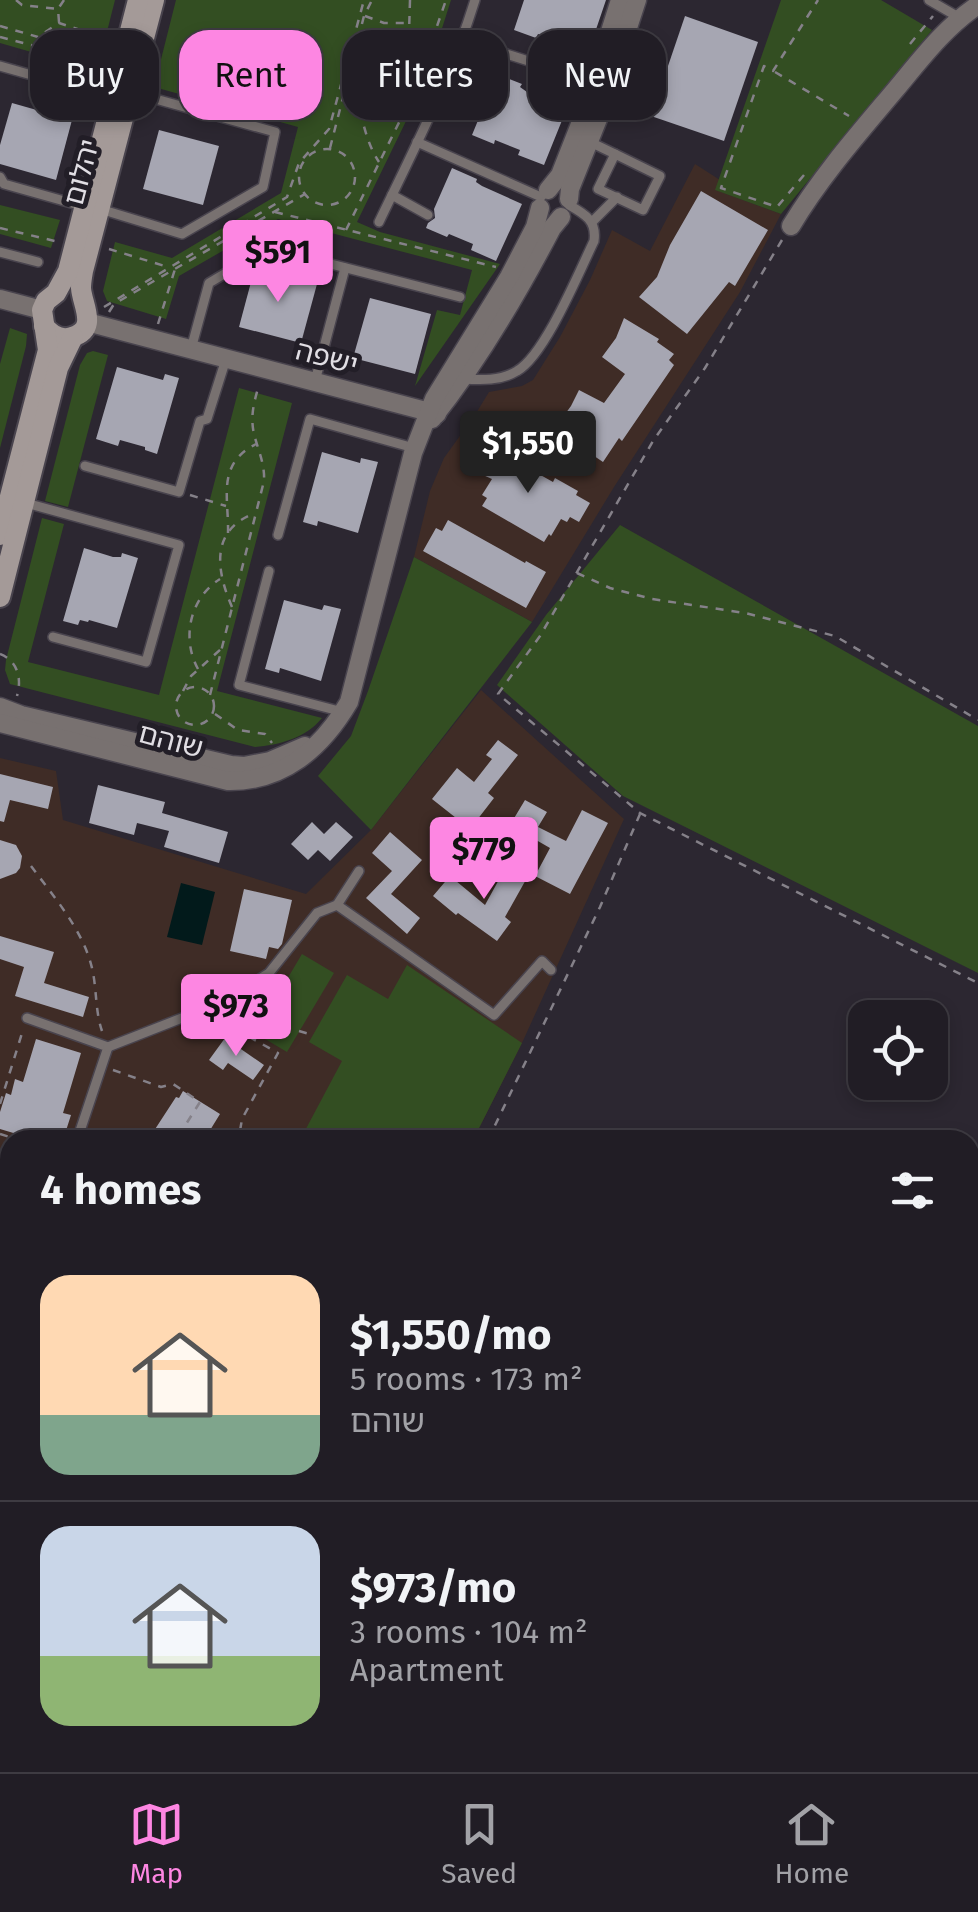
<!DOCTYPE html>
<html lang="en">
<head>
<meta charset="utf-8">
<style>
	:root { --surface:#211d25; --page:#29262d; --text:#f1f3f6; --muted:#a2a2a7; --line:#3e3b42; --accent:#fd86e2 }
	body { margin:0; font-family:"Fira Sans","Noto Sans Hebrew",sans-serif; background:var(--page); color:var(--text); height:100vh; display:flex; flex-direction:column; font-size:38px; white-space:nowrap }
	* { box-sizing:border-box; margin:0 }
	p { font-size:32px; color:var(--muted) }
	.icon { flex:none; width:55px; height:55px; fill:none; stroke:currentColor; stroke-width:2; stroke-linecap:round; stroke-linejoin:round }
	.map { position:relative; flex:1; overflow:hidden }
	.sheet { position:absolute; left:0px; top:1130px; width:980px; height:642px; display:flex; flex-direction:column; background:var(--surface); border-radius:30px 30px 0 0; box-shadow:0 5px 15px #0003,0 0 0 2px var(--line) }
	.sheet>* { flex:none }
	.banner { position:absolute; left:30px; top:30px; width:920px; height:90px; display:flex; gap:20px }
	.fabs { position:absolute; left:848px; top:1000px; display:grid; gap:20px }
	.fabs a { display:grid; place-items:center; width:100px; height:100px; border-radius:20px; background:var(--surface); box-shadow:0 5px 15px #0003,0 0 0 2px var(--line); font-size:50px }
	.price { position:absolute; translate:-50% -85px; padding:0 22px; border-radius:10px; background:var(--accent); color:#111; font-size:32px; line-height:65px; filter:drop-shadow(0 2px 5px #0008) }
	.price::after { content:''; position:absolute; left:50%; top:60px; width:30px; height:22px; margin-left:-15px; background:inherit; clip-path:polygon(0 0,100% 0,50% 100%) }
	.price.selected { background:#222; color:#fff }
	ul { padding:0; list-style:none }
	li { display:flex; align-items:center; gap:30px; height:250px; padding:0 40px }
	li+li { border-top:2px solid var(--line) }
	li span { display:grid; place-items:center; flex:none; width:280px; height:200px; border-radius:30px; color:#555 }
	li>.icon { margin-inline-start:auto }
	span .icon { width:120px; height:120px; fill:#fffc; stroke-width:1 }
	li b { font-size:42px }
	h2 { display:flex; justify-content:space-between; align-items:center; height:120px; padding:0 40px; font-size:42px }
	.pill { padding:0 35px; border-radius:30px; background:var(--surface); box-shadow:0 5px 15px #0003,0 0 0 2px var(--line); font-size:35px; line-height:90px }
	.pill.selected { background:var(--accent); color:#111 }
	.dock { display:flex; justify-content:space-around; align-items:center; height:140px; border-top:2px solid var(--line); background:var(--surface); font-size:28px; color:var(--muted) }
	.dock a { display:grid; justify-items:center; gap:5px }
	.dock .selected { color:var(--accent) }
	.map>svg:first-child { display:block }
	.education { fill:#3f2c26 }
	.green { fill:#334e22 }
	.water { fill:#021a1b }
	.building { fill:#a6a6b2 }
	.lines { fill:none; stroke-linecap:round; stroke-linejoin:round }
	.lane-casing { stroke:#49444e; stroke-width:12 }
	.street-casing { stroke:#49444e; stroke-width:21 }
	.secondary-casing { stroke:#49444e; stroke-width:24 }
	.path { stroke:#858189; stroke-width:2.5; stroke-dasharray:8 8; stroke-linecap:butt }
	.lane { stroke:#787170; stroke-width:9 }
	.street { stroke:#787170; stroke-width:18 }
	.secondary { stroke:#a49a98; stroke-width:20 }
	.labels { text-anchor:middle; stroke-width:10; stroke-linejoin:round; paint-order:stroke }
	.street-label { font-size:28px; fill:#e1dee4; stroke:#221e27 }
</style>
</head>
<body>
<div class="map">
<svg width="978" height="1772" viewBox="0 0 978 1772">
	<rect width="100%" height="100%" fill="#2c2731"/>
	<g class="education">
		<polygon points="695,164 720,180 716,190 781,214 740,292 614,487 532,622 414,557 430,491 444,458 475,415 489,392 522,386 533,380 560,337 590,280 612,230 650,251"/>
		<polygon points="481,690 624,819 522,1043 473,1140 10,1140 10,1701 0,1722 0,758 56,771 63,820 306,894 371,830"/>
	</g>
	<g class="green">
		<polygon points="0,0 115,0 97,71 0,43"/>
		<polygon points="176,0 451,0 425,82 357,222 380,232 500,264 415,386 437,310 460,315 472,270 278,219 179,276 166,319 107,301 103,291 115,242 172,258 281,193 298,127 154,87"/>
		<polygon points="781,0 881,0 932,30 781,214 715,190"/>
		<polygon points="0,205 60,220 51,248 0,234"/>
		<polygon points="10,328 27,334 26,346 0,448 0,364"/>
		<polygon points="93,351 108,355 68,507 45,501 80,365 87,353"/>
		<path d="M239,388L292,403L217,691L322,718C306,738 279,745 255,747L10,684L5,670L6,660L42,518L64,524L28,662L159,695Z"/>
		<polygon points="620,525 978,726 978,973 623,796 497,685 546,615"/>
		<polygon points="414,557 532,622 371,830 318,776 351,736 368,691"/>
		<polygon points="302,954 334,973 287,1052 255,1033"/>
		<polygon points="407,965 522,1043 473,1140 300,1140 342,1061 309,1042 347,975 388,999"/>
	</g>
	<polygon class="water" points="181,883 215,892 202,945 167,937"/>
	<g class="building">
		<polygon points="524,0 606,0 587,56 561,47 563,42 538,34 536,38 514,30"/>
		<polygon points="685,16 758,42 724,141 651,116"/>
		<polygon points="497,74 522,84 520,87 527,92 567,108 544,165 518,155 520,150 495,140 494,144 472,135"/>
		<polygon points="12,103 72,120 56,180 0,164 0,145"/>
		<polygon points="159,130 219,146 203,205 143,189"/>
		<polygon points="452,168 477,179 476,182 482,186 522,204 496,261 471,250 473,244 449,234 447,237 426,228 428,223 435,218 434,209"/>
		<polygon points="701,191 768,230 735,286 729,282 687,334 639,297 657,277 670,245"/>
		<polygon points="255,267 317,284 301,343 239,327"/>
		<polygon points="370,298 431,314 415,374 353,358"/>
		<polygon points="624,318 659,339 657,342 674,354 669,360 674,365 622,441 619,438 603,462 554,429 571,406 579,390 604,403 625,374 602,357 616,338"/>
		<polygon points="117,367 163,380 165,374 179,378 157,454 145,450 145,447 120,440 118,446 96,439"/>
		<polygon points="489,447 504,456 507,451 531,464 528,468 553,482 555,478 578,491 576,495 590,503 579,522 570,517 567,522 561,519 551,536 549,534 544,542 482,506 487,498 482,495 492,479 483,475 486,470 478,466"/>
		<polygon points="322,452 360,463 361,458 378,462 358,533 318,521 317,526 303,522"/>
		<polygon points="448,520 525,563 526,561 546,572 526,608 423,551 436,528 442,531"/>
		<polygon points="84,548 113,557 121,557 122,553 138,558 117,628 89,620 88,622 80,620 78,625 63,621"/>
		<polygon points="284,600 322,610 324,605 341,609 321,681 280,668 279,673 265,669"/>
		<polygon points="498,740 518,755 488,793 494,798 470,829 432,799 457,768 474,782 492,759 486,755"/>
		<polygon points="0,774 53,787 48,809 10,800 4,822 0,821"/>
		<polygon points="98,785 165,802 162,813 228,832 219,863 164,847 169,831 137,823 134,835 89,823"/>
		<polygon points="525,800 547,812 538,827 566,841 582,810 608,823 570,894 535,876 550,848 510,825"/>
		<polygon points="312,822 324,834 336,822 353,837 330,861 318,850 308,860 291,844"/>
		<polygon points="390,832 422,860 391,894 420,918 407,934 366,898 392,871 372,853"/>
		<polygon points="0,840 16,845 22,856 20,868 16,873 0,879"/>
		<polygon points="507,865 528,876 505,917 511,922 497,941 458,913 456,915 433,896 450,876 485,905"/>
		<polygon points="244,889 292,900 282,944 278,949 269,947 266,959 230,951"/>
		<polygon points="0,936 54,952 44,983 89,997 83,1017 15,996 24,967 0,959"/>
		<polygon points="225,1038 264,1065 253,1080 228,1063 223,1070 209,1060"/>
		<polygon points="36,1039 81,1053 63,1113 71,1115 63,1140 37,1140 0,1129 0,1112 6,1093 11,1095 15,1079 23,1082"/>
		<polygon points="183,1091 220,1114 204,1140 196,1140 179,1129 172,1140 148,1140 176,1097 179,1098"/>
	</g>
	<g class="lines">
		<g class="lane-casing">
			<g id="lane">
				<polyline points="929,0 960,18"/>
				<polyline points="462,40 595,82"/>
				<polyline points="0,66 113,98"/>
				<polyline points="417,142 541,197"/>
				<polyline points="590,142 615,154"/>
				<polygon points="615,154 660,176 643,210 598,189"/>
				<polyline points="0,177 4,184 82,206"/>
				<polyline points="392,195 428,215"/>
				<polyline points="100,209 182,234 263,187 275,132 130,92"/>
				<path d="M379,222C414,149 451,78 475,0"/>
				<polyline points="592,222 617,197"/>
				<polyline points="0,252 38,262"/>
				<polyline points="191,349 209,283 268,248 460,297"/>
				<path d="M463,379C481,380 501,381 517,371C545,355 579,272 594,241C597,221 585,214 569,205"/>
				<polyline points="315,381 345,268"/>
				<polyline points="85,466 179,492 200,421 207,419 226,359"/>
				<polyline points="26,503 179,545 146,662 53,637"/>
				<polyline points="278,535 310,419 414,448"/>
				<polyline points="269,571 239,685 343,712"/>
				<polyline points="337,905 359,871"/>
				<polyline points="27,1018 108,1047 77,1140"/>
				<polyline points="108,1047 187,1016 207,1013 269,973 317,913 337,905 494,1015 542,961 551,970"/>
				<polyline points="0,1307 10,1289"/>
				<polyline points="0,1336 10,1340"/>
				<polyline points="0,1553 10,1532"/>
			</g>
		</g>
		<g class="street-casing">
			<g id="street">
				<polyline points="548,190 560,175 584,114 620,0"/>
				<polyline points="569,199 570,189 600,114 637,0"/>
				<path d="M791,226C821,176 859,133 896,89C921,59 945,27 978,5"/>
				<polyline points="0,299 42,310"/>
				<polyline points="87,322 437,414"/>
				<path d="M432,419C479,360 517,295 552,228L561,217"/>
				<polyline points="0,707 21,715 231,765 244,766 270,761 305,746"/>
				<path d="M0,723L228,781C283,782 322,748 349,702L413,453L434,399L509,277L535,227L540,208"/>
				<polyline points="0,1390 10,1396 10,1402"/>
				<polyline points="0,1425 10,1408"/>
			</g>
		</g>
		<g class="secondary-casing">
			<g id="secondary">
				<path d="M44,326C51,335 60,341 72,337C99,329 82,305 81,288C81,282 82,277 83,271L154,0"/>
				<polyline points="0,535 48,350 42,310 46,301 56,293 68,271 138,0"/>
				<polyline points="0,597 58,368 73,337"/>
			</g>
		</g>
		<g class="path">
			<polyline points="16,0 22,5 58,9"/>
			<polyline points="410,0 409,33 420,77"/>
			<polyline points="365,16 384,23 406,23"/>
			<polyline points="59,22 58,9 64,0"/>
			<polyline points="0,26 38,37 59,23 111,40"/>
			<polyline points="0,37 105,64"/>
			<polyline points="910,44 933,16"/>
			<polyline points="775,72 849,116"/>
			<path d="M347,82C363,106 362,137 379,162"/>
			<polyline points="330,148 364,16 372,0"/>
			<circle cx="327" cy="177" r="28"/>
			<polyline points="804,175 777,207 721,188 764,66 773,71 818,0"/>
			<polyline points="275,212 496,267"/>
			<polyline points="0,228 59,242"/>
			<polyline points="346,230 415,90 446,0"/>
			<polyline points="782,240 705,368 653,441 540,636 498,694 640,813 978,983"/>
			<polyline points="109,249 168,267"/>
			<polyline points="104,307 287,197 299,163 329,129 364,0"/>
			<polyline points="109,312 114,304 305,194"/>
			<polyline points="158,324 175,269"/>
			<polyline points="190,495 226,506"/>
			<path d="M228,533C229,498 216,464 256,444"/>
			<polyline points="577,573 610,588 652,599 745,613 835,636 978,720"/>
			<path d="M232,607C216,570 210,530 255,513"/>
			<path d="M0,654C18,661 22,679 17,696"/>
			<path d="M198,669C181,638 190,598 220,579"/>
			<circle cx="195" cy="706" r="19"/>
			<polyline points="183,691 191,676 221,649"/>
			<path d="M210,695L264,481C265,464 258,450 254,434C250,416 254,402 259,385"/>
			<polyline points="215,714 238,730 265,734 272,743"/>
			<path d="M31,866C54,897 83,930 92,968C97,989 95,1011 102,1031"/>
			<polyline points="221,1021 278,1053 242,1119 240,1131 242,1140"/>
			<polyline points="299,1031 313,1035"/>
			<polyline points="113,1070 161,1087 173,1084 200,1102 176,1140"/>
			<polyline points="0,1104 23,1030"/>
			<polyline points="0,1134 19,1140"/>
			<polyline points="488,1140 600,907 640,814"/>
			<polyline points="0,1160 10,1168"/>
			<polyline points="970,1253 978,1236"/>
			<polyline points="0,1254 10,1258"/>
			<polyline points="0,1273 10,1269"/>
			<polyline points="779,1762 797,1772"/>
		</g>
		<use href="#lane" class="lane"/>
		<use href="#street" class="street"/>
		<use href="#secondary" class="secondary"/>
	</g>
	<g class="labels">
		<g class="street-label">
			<text transform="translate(81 172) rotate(-75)" y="10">יהלום</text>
			<text transform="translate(327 357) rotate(15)" y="10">ישפה</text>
			<text transform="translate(171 740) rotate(15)" y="10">שוהם</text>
		</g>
	</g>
</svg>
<div class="fabs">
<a><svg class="icon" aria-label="locate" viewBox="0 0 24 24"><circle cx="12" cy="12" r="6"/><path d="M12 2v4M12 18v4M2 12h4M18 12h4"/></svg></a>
</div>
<b class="price" style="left:278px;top:305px">$591</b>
<b class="price selected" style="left:528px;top:496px">$1,550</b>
<b class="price" style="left:484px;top:902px">$779</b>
<b class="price" style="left:236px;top:1059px">$973</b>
<div class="banner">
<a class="pill">Buy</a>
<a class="pill selected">Rent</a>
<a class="pill">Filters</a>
<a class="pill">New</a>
</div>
<section class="sheet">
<h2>4 homes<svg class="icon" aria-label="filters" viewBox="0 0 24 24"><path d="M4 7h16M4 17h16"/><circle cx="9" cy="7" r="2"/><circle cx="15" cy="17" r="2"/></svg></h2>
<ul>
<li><span style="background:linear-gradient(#ffd9b3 70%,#7fa58c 0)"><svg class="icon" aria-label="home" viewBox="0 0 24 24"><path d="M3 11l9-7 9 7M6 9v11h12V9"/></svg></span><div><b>$1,550/mo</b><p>5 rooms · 173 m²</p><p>שוהם</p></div></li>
<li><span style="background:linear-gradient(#c9d6e8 65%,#8fb573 0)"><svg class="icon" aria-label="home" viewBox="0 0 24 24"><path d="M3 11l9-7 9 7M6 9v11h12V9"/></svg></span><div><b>$973/mo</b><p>3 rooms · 104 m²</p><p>Apartment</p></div></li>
</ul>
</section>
</div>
<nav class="dock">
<a class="selected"><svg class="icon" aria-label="map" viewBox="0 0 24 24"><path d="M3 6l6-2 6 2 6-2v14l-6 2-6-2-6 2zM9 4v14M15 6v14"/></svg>Map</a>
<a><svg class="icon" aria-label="saved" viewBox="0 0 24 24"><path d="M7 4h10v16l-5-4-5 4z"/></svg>Saved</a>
<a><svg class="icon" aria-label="home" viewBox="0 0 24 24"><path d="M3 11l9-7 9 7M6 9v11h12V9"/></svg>Home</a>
</nav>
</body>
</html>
